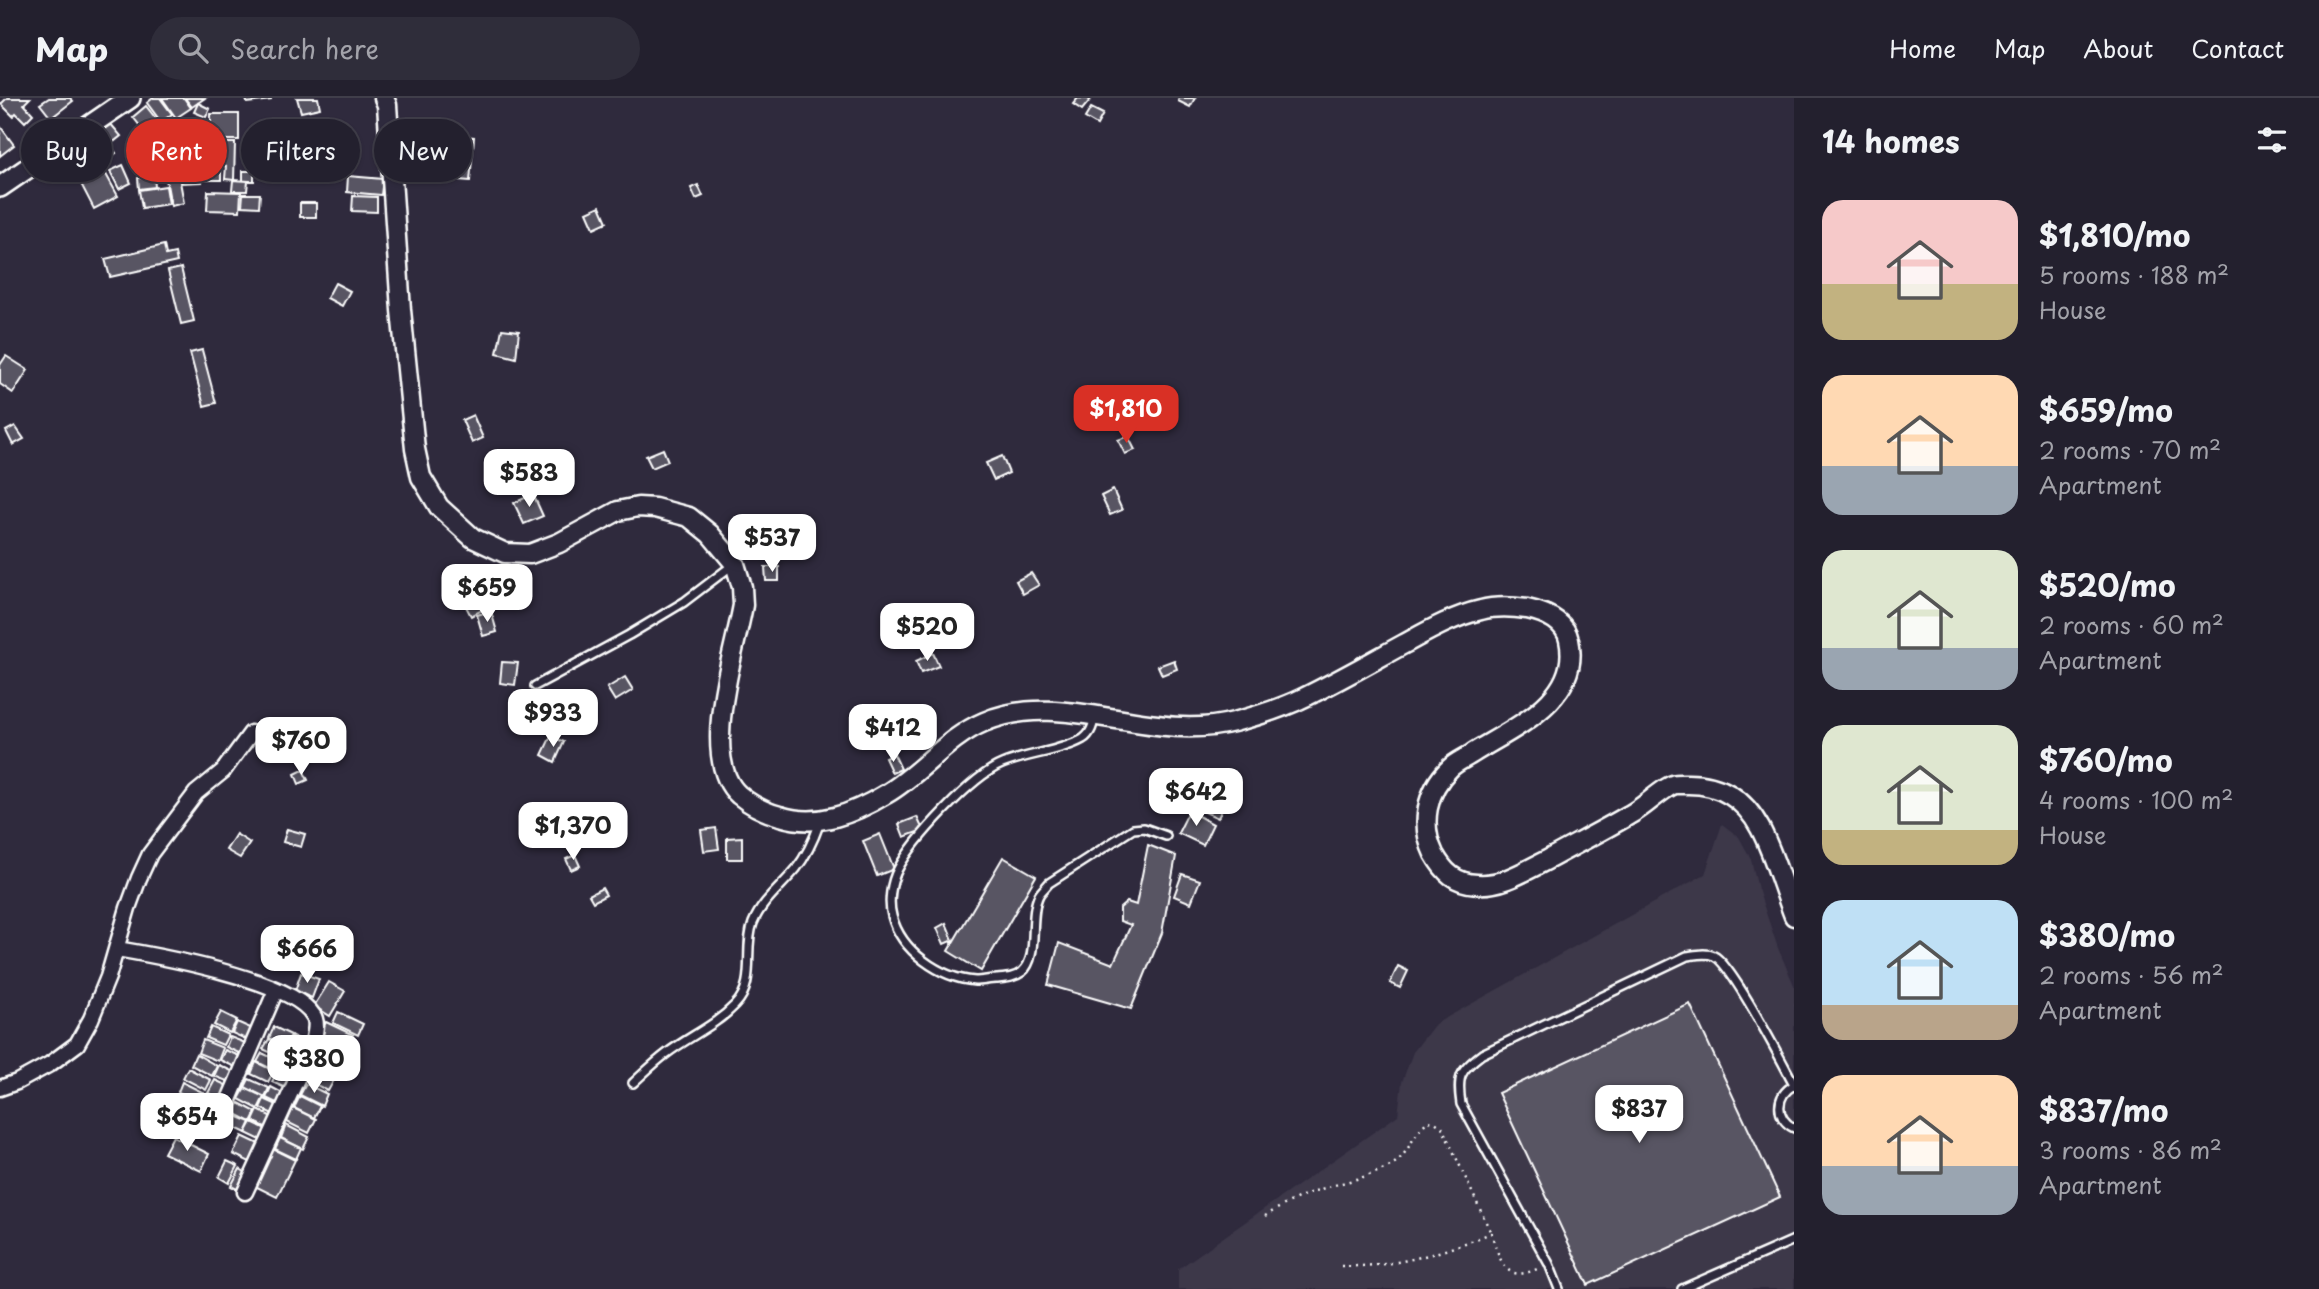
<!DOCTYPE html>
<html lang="en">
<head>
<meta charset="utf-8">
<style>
	:root { --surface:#23202e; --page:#2f2d3a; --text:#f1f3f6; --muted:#a3a3aa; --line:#403e4a; --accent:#d93025 }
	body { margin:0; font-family:"Playpen Sans",sans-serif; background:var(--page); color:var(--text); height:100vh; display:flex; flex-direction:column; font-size:26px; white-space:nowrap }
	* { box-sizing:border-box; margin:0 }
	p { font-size:23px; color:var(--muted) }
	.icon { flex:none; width:38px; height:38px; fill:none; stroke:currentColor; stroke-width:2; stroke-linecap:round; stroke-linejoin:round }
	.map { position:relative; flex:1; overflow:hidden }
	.panel { display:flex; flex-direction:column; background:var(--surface); width:525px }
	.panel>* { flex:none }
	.hud { position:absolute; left:21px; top:21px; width:665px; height:63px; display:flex; gap:14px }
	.price { position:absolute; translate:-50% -60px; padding:0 16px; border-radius:14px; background:#fff; color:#222; font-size:23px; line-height:46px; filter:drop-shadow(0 2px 4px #0008) }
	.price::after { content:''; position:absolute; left:50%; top:42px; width:21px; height:16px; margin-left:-10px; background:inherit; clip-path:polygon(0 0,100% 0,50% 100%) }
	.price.on { background:var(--accent); color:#fff }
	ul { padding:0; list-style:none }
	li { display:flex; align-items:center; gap:21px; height:175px; padding:0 28px }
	li span { display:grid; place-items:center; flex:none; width:196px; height:140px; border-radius:21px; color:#555 }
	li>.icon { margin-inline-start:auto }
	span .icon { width:84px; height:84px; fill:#fffc; stroke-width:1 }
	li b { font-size:30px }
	h2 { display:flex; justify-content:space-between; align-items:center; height:84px; padding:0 28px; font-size:30px }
	.tag { padding:0 24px; border-radius:32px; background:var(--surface); box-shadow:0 2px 5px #0004,0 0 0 2px var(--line); font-size:24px; line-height:63px }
	.tag.on { background:var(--accent); color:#fff }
	header { display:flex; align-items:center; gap:42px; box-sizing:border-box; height:98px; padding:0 35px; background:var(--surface); border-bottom:2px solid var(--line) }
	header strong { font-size:33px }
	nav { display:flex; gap:38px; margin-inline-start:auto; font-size:24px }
	.search { width:490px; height:63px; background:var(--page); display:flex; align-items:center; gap:18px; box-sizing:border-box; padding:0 24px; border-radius:38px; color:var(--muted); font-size:26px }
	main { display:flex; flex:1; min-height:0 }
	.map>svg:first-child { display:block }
	.built { fill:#3c3749 }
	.building { fill:#595564; stroke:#fff; stroke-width:2 }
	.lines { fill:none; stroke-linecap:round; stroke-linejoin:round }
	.service-casing { stroke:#fff; stroke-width:12 }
	.minor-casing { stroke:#fff; stroke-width:19 }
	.tertiary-casing { stroke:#fff; stroke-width:23 }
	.secondary-casing { stroke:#fff; stroke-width:24 }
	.path { stroke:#fff; stroke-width:2.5; stroke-dasharray:2 5; stroke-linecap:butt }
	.service { stroke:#2f2a3d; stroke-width:7 }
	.minor { stroke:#2f2a3d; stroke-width:14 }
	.tertiary { stroke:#2f2a3d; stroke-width:18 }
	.secondary { stroke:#2f2a3d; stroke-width:19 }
</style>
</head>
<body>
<header>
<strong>Map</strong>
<div class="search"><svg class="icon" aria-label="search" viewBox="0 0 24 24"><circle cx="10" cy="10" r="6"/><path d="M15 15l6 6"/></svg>Search here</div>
<nav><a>Home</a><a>Map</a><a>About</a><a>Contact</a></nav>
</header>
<main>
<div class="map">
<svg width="1794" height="1191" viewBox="0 0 1794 1191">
	<rect width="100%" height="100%" fill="#2f2a3d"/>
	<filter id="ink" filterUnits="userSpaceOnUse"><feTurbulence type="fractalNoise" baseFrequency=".0143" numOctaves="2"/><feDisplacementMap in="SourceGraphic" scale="14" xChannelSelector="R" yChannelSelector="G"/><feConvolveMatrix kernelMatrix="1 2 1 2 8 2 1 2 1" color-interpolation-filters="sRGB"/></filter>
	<g filter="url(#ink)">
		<polygon class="built" points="1722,726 1739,739 1751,761 1758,791 1778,850 1794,887 1794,1191 1178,1191 1178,1171 1398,1017 1402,984 1413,954 1435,926 1705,776"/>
		<g class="building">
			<polygon points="7,0 30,0 24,6 33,16 25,24 16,15 13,18 1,6"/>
			<polygon points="49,0 70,0 73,3 51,20 40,6"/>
			<polygon points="153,0 160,0 172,16 161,24 147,5"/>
			<polygon points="162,0 184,0 191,10 176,20"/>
			<polygon points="185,0 205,0 192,9"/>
			<polygon points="246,0 271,0 271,2 247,5"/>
			<polygon points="297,0 318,0 320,10 301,14"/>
			<polygon points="1078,0 1091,1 1082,12 1073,6"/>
			<polygon points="1179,0 1195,0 1190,9 1178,3"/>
			<polygon points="198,5 210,11 206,19 194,14"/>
			<polygon points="146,8 157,22 144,33 133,19"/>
			<polygon points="1091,10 1103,16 1097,27 1085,20"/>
			<rect x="211" y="16" width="28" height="26"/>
			<polygon points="199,23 208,34 191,47 182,35"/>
			<polygon points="110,25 121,38 111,46 100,33"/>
			<polygon points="0,28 14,47 0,58"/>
			<polygon points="175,29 183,43 162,56 153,41"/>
			<polygon points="426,35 474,39 470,83 422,79"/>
			<polygon points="102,37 116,55 104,64 90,46"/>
			<polygon points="88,45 103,63 91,73 76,55"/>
			<polygon points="217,45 235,45 234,82 225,81 226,68 223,68 224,63 217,62"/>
			<polygon points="180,47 198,50 195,70 178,67"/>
			<polygon points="150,58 164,59 162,77 148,75"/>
			<polygon points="137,60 149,61 147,73 136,72"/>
			<polygon points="123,67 131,85 119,91 110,73"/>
			<polygon points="203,67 212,67 212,72 221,72 221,82 203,82"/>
			<polygon points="102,69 118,98 94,111 79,82"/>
			<polygon points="200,70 202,84 182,85 181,72"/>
			<rect x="243" y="73" width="11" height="10"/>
			<polygon points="154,78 155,89 139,91 138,80"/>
			<polygon points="179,78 184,105 171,108 166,81"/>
			<polygon points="348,78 383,81 381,97 347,94"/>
			<polygon points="233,82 248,83 247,93 232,93"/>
			<polygon points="698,87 703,98 696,101 691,90"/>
			<polygon points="166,88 169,106 142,110 139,92"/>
			<polygon points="208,93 241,94 240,113 207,112"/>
			<polygon points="243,96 260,96 259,109 242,108"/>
			<polygon points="353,98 377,99 377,114 352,113"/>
			<rect x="300" y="105" width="16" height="14"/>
			<polygon points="600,108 607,124 594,130 587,114"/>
			<polygon points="164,147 166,157 175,155 177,164 110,179 105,161"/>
			<polygon points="181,170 194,223 181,226 168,173"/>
			<polygon points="335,185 350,193 342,208 327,200"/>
			<polygon points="502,231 519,233 516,260 497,255"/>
			<polygon points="202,252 216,305 204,308 190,255"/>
			<polygon points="6,258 28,272 13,295 0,286 0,267"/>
			<polygon points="473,317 483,340 472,345 462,322"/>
			<polygon points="15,328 24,341 13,347 6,333"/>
			<polygon points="1128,338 1135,352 1125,356 1118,342"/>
			<polygon points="663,351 668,363 652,370 646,358"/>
			<polygon points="1002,358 1009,375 994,382 986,365"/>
			<polygon points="1113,392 1122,412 1110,417 1101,398"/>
			<polygon points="533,396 543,418 524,426 514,405"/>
			<polygon points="460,469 471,487 457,495 447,476"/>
			<polygon points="765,469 779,469 779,483 766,483"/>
			<polygon points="1031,475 1039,487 1023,496 1016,483"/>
			<polygon points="475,492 484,511 471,518 461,499"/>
			<polygon points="491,513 497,534 483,538 477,517"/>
			<polygon points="933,555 939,568 921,575 916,563"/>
			<polygon points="1174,562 1177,571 1162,577 1158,568"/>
			<polygon points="502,564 518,565 515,587 500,585"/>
			<polygon points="625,579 633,592 615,603 607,590"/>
			<polygon points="523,597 538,598 536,620 521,618"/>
			<polygon points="551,638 564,644 555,664 542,657"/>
			<polygon points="894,656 901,671 892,675 885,660"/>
			<polygon points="303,672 308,682 299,686 295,676"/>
			<polygon points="1201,699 1223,709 1218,720 1196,710"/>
			<polygon points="1189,713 1213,726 1203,747 1178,735"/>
			<polygon points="917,719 923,732 904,739 899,726"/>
			<polygon points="716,730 719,751 704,753 701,732"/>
			<polygon points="287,731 305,736 301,749 283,744"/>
			<polygon points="236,736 250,745 240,760 226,752"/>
			<polygon points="880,736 894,771 877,778 863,743"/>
			<polygon points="742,739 742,761 727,761 727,740"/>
			<polygon points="1148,747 1176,758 1162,835 1131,911 1048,887 1059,845 1113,866 1131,827 1120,823 1120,810 1127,804 1136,807"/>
			<polygon points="575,757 580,768 571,772 566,761"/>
			<polygon points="1003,759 1036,778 981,873 948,853"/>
			<polygon points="1182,776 1200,782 1191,805 1174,798"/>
			<polygon points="602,790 606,797 593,804 589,797"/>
			<polygon points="946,825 953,842 944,846 937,830"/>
			<polygon points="1398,868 1408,873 1400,890 1390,885"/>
			<polygon points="301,875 319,881 312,900 295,893"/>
			<polygon points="329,884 345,893 330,918 314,908"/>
			<polygon points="1690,906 1780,1099 1588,1187 1498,995"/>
			<polygon points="221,914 237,922 230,935 214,927"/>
			<polygon points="338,914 363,926 358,937 333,925"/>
			<polygon points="237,924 255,932 250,943 232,935"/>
			<polygon points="326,924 353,937 346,949 320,936"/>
			<polygon points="211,929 228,937 223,947 206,940"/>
			<polygon points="274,929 291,937 286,948 269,940"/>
			<polygon points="292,938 312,947 306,958 287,948"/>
			<polygon points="230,939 248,946 243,957 226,949"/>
			<polygon points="321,940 346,953 341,963 315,951"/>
			<polygon points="269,941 285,949 280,959 263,951"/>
			<polygon points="203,942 223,950 218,963 198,955"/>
			<polygon points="286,949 306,959 301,969 281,959"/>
			<polygon points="225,952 242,959 237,970 220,962"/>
			<polygon points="262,955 279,963 274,972 257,964"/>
			<polygon points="316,955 339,966 333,978 310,967"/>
			<polygon points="196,956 217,968 212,978 191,967"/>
			<polygon points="256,964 274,973 268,984 251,976"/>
			<polygon points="281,964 299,971 295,980 277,973"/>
			<polygon points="219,967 236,975 232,985 214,978"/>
			<polygon points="188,970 211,982 206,992 183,980"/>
			<polygon points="310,970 334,982 328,993 305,981"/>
			<polygon points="276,975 294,984 290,992 272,984"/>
			<polygon points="249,981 269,990 265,999 245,989"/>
			<polygon points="215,982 230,989 224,1003 208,995"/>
			<polygon points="182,984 204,995 199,1004 178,994"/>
			<polygon points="306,986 327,996 322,1008 300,997"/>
			<polygon points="271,989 288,998 283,1008 266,1000"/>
			<polygon points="245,990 264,999 258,1011 239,1001"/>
			<polygon points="207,996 225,1005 219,1015 202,1007"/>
			<polygon points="176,998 198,1009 194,1019 171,1008"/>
			<polygon points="300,998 320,1008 314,1020 294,1010"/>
			<polygon points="264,1001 284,1010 279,1019 260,1010"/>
			<polygon points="239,1005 256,1014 251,1024 234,1015"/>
			<polygon points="293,1010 316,1021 309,1035 287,1024"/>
			<polygon points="169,1012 192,1023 187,1033 178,1026"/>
			<polygon points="258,1012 278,1022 273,1033 253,1023"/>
			<polygon points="233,1017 251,1024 246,1035 229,1027"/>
			<polygon points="252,1024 272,1034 267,1045 246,1035"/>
			<polygon points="286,1027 309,1039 303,1051 281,1040"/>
			<polygon points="173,1038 209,1056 201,1073 164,1055"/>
			<polygon points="242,1038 263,1048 254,1066 233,1056"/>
			<polygon points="280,1040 301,1050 296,1061 275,1051"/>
			<polygon points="273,1051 295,1062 277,1099 255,1088"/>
			<polygon points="227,1063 238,1068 229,1085 219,1079"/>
			<polygon points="240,1071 250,1077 241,1093 231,1088"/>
		</g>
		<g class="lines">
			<g class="service-casing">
				<g id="service">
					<polyline points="535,588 629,537 684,504 734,466"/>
					<path d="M1095,618C1093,627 1091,636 1083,641C1062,653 1026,656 1002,666C972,678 913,742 898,771C891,784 888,804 892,818C901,853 940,880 975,883C982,883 990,881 996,881C1006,880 1014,880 1022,874C1040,859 1028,818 1039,797C1041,793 1046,789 1049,785L1133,731L1144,730L1166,738"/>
					<path d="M633,985C644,975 654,965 666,956C688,939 715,928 735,907C757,885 743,851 753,825C762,803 781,789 796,771C807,757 814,741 820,724"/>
					<path d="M1794,987C1775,998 1775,1020 1794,1030"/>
					<path d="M1559,1191L1549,1166L1461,1006C1457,979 1459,973 1482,956L1687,858C1695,857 1706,854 1714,858C1731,865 1782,964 1794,986"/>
					<polyline points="1682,1191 1794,1142"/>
				</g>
			</g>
			<g class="minor-casing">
				<g id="minor">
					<path d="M117,851C158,858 292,882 313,917C319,925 314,939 312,948L245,1094"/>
					<polyline points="0,990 17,984 50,966 77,946 91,921 108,879 128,810 139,780 150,756 196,695 223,673 251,635"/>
					<polyline points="225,1011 276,892"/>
				</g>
			</g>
			<g class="tertiary-casing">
				<path id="tertiary" d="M384,0L387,7L401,212L415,351L421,379L439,409L473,440L505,455L530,456L559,445L618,413L638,409L655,410L689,419L710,436L735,466L742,489L743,507C735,554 698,661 739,697C751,707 765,714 780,718C818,730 853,716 886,696C921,676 946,640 984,624C1063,590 1150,646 1234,624C1257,618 1283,610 1305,599C1338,583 1371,564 1404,546C1428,533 1454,518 1481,512C1496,508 1512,509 1527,511C1546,515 1565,523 1569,542C1582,601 1513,630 1473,655C1466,660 1456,664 1450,670C1426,693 1420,727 1434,756C1444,774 1455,785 1477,786C1502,788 1525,773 1547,762C1574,747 1602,733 1629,717C1643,710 1654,698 1667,690C1675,685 1676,686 1685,686C1719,685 1744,700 1760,730C1774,756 1783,790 1794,818"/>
			</g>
			<g class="secondary-casing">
				<polyline id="secondary" points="0,89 130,0"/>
			</g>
			<g class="path">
				<path d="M1265,1118C1282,1108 1299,1098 1318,1092C1342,1084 1368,1080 1390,1068C1409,1058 1412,1036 1428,1023L1435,1024L1442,1029L1491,1135"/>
				<path d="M1341,1168C1394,1170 1442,1155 1491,1135C1501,1163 1504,1187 1539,1170"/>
			</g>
			<use href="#service" class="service"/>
			<use href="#minor" class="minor"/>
			<use href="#tertiary" class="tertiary"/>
			<use href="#secondary" class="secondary"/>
		</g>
	</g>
</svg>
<b class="price on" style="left:1126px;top:347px">$1,810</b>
<b class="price" style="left:529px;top:411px">$583</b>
<b class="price" style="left:772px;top:476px">$537</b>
<b class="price" style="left:487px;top:526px">$659</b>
<b class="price" style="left:927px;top:565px">$520</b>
<b class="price" style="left:553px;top:651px">$933</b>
<b class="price" style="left:893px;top:666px">$412</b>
<b class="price" style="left:301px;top:679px">$760</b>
<b class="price" style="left:1196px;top:730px">$642</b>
<b class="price" style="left:573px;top:764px">$1,370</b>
<b class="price" style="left:307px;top:887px">$666</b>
<b class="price" style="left:314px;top:997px">$380</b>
<b class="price" style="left:1639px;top:1047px">$837</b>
<b class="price" style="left:187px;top:1055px">$654</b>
<div class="hud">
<a class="tag">Buy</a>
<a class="tag on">Rent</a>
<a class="tag">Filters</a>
<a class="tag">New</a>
</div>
</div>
<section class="panel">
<h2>14 homes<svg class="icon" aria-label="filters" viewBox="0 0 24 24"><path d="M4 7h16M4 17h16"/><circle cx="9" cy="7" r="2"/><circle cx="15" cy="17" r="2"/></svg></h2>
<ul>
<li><span style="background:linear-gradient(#f6c9c9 60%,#c2b280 0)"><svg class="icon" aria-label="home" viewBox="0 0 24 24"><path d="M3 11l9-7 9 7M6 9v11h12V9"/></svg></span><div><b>$1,810/mo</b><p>5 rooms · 188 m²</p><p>House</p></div></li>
<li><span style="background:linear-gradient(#ffd9b3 65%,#9aa5b1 0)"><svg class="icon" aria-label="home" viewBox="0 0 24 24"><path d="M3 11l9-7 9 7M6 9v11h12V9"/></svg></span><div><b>$659/mo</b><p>2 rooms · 70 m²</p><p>Apartment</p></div></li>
<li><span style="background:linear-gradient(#dfe7d0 70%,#9aa5b1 0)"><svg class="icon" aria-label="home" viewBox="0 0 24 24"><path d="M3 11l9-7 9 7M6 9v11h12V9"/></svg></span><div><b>$520/mo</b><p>2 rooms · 60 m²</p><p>Apartment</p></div></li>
<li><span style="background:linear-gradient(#dfe7d0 75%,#c2b280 0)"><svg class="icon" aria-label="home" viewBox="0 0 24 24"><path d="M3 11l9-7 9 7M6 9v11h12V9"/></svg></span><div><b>$760/mo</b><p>4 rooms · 100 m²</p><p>House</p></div></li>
<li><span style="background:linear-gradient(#bfe0f5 75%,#b9a48a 0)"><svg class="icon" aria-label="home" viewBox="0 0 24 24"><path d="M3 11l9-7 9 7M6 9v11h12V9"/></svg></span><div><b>$380/mo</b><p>2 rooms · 56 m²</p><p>Apartment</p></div></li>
<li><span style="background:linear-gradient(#ffd9b3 65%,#9aa5b1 0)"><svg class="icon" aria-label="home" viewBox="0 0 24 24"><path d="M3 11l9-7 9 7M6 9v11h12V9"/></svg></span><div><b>$837/mo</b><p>3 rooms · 86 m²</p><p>Apartment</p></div></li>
</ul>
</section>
</main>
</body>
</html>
